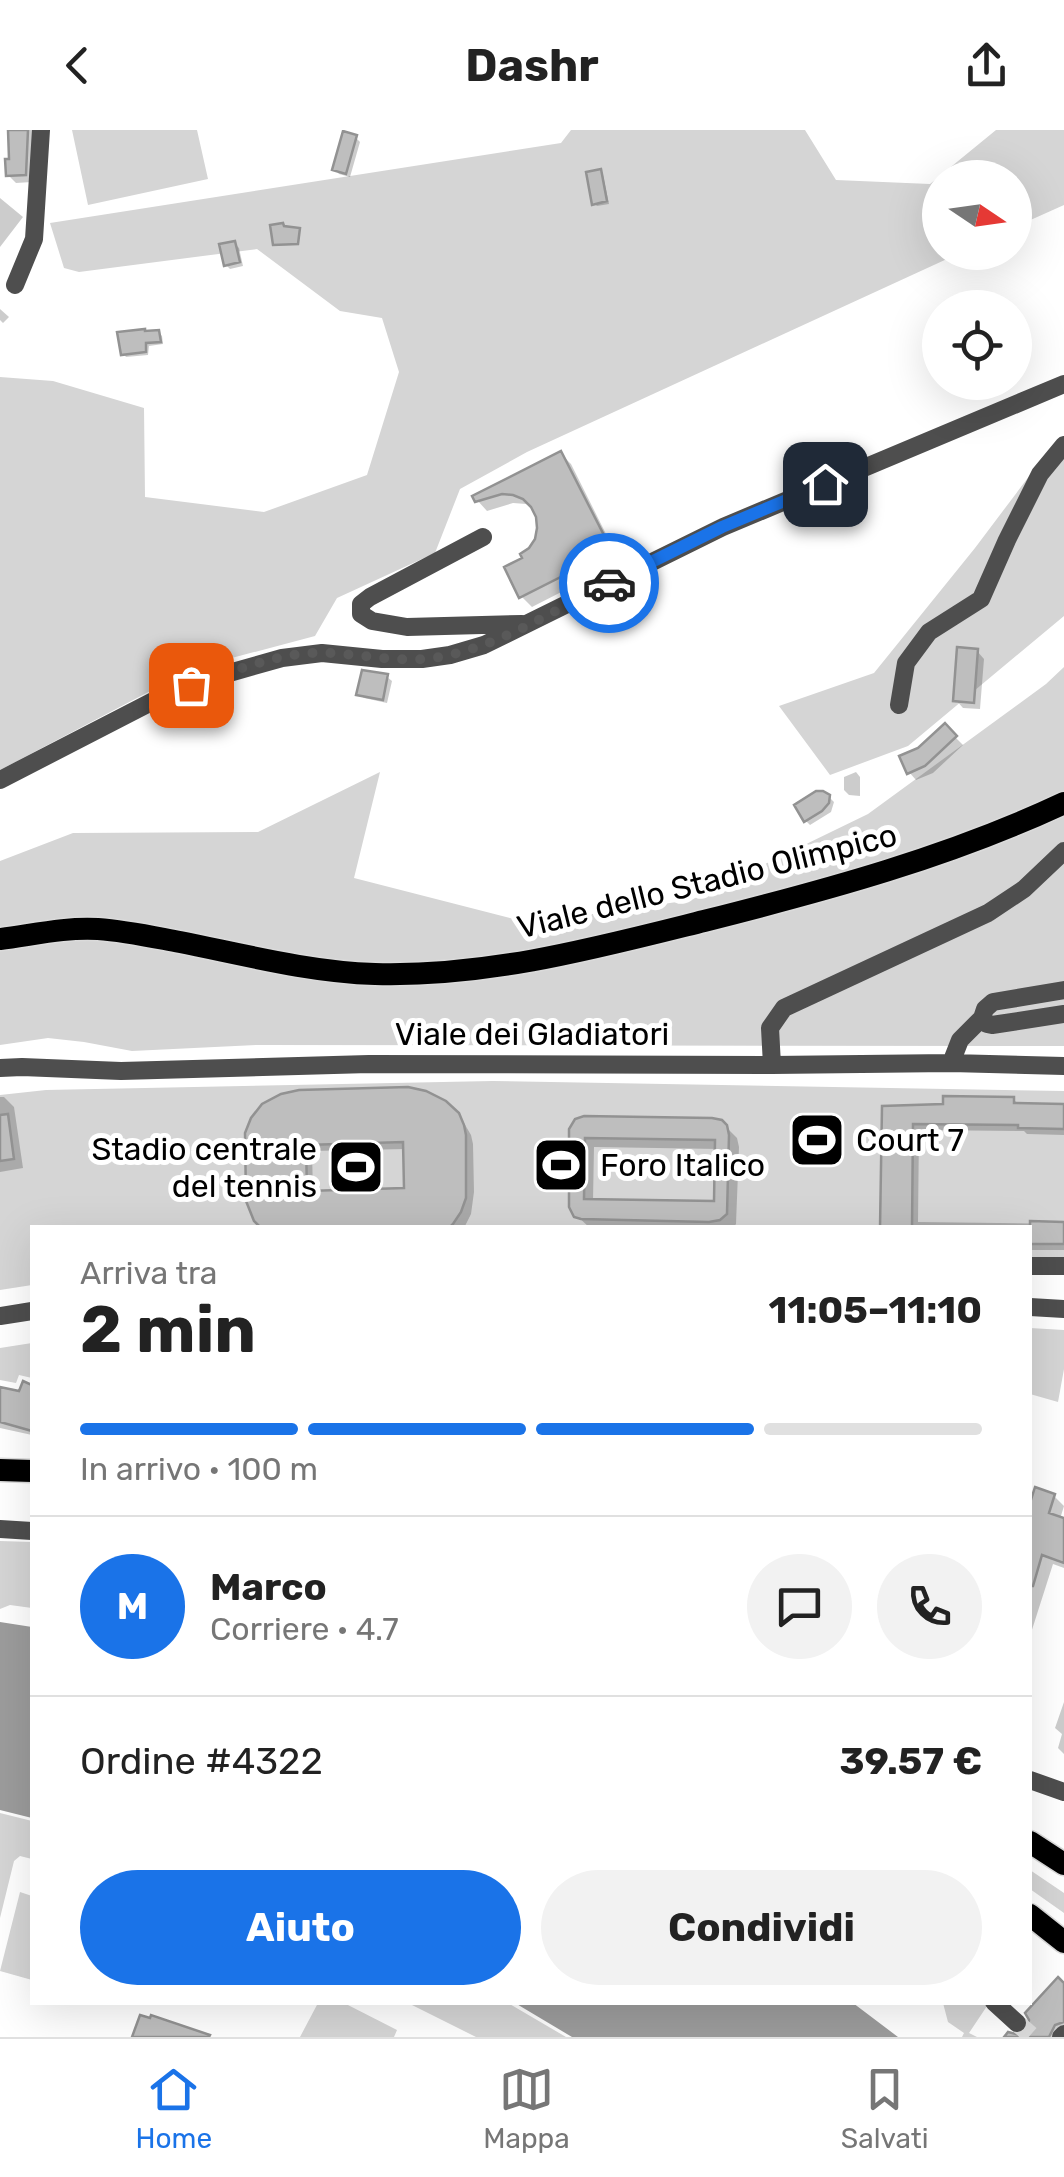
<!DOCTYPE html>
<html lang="it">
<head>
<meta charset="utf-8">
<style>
	:root { --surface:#fff; --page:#f2f2f2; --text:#222; --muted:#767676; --line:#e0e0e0; --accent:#1a73e8 }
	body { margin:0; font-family:Rubik,sans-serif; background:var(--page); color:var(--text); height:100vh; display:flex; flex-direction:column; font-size:38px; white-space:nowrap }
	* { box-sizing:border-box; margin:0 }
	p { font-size:32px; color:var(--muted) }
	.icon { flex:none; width:55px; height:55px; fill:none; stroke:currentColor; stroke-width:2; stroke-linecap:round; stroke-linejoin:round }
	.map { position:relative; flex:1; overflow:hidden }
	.details { position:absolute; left:30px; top:1095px; width:1002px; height:780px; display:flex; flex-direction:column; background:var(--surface); border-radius:0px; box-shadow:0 10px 40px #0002 }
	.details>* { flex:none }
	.needle { width:65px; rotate:103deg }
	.tools { position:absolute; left:922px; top:30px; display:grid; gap:20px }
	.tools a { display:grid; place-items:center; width:110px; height:110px; border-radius:50%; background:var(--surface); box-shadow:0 10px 40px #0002; font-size:50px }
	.pin { position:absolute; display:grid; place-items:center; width:85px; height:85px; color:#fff; margin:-42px; border-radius:20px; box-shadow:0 5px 15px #0006 }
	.courier { position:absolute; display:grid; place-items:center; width:100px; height:100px; margin:-50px; border:8px solid #1a73e8; border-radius:50%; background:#fff; color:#222; box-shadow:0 2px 12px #0007 }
	.overview em { font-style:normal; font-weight:700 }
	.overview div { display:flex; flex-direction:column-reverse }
	.overview { display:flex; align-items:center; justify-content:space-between; height:170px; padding:0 50px }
	h1 { font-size:65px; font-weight:700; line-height:75px }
	.bar { display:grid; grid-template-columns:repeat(4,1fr); gap:15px 10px; align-content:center; height:120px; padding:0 50px }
	.bar i { height:12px; border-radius:8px; background:var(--line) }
	.bar .active { background:var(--accent) }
	.bar p { grid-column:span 4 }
	.line { display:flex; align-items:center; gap:25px; padding:0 50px; border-top:2px solid var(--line) }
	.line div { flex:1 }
	.round { display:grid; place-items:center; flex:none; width:105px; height:105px; border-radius:52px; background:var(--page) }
	.action { display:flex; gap:20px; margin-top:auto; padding:20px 50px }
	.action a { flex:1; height:115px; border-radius:60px; background:var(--accent); color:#fff; font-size:40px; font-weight:700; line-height:115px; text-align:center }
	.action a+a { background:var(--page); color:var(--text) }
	header { display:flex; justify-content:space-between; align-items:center; height:130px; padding:0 50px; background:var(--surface); font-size:45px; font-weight:700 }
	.tab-bar { display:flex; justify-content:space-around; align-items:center; height:140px; border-top:2px solid var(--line); background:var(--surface); font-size:28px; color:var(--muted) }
	.tab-bar a { display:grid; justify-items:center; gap:5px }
	.tab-bar .active { color:var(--accent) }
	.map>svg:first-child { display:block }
</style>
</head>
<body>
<header><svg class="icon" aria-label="back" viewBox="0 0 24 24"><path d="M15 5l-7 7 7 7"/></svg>Dashr<svg class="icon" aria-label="share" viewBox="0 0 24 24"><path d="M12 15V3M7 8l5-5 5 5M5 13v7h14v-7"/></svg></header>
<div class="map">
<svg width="1064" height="1907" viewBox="0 0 1064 1907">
	<rect width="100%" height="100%" fill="#fff"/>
	<path fill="#d5d5d5" d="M72,0H197L208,49L88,75Z
		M571,0H805L836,50L930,54L996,0H1064V75L1015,97V48H940V122L960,123L527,322L460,359L435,423L337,468L315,506L194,538L0,640V247L53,251L144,278L145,367L264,382L367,345L399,242L382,188L340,181L257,119L79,142L64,138L50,93L561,13Z
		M1064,313V486L908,616L830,645L779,576L874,543L975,418L1039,333Z
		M1064,537V916L256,915L132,921L84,912L48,908L0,915V731L73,703L258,702L380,642L354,748L529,793L691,770L868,684L1046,554Z
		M493,951L1064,961V1131L1030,1130V1098H32V1155L0,1160V965L46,960Z
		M1030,1198L1064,1200V1239L1058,1272L1030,1264Z
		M32,1213V1248L19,1245L16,1253L0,1250V1218Z
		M0,1411L32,1412V1478L10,1475L0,1479Z
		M0,1683L32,1691V1729L20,1726L14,1731L0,1788Z
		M1030,1740L1064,1763V1783L1030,1759Z
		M20,1762L32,1766V1850L0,1841Z
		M983,1872L987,1876L969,1903L977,1907H962L964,1903L948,1892L943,1873Z
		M318,1873H344L397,1900L394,1907H300Z
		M408,1873H508L566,1907H476Z"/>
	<path fill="#9c9c9c" d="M0,1492L32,1497V1688L0,1680Z
		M515,1873H853L898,1907H572Z"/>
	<path fill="#0003" fill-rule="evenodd" d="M10,0H35L32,52L16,53L8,45L12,31Z
		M356,8L360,12L350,47L339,44L335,39Z
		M600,42L603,45L609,74L597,76L594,73Z
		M0,68L23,87L0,117Z
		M234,113L239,118L243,136L230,139L226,135Z
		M0,179L9,187L3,193L0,190Z
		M158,202L162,206L163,214L149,216L148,225L126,227L123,223Z
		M561,324L571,334L620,432L532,477L522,467L525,429L540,398L535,378L526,374L513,373L487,381L477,370Z
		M977,521L984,529L980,579L963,578L956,570Z
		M387,547L392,551L387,573L364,568L359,564Z
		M945,597L963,615L933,643L916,650L909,642L920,620Z
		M856,642L860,647V666L849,665L844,660V647Z
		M829,667L834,672L831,682L810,695L806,691Z
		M0,967H4L14,977L23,1038L0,1042Z
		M1013,969L1020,976H1064V1005L1027,1004L1024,1001L919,1000L918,1092L1064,1094V1120H1030V1098H883L884,978Z
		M461,988L471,1005L473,1014L474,1062L471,1084L464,1098H264L248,1003ZM406,1019L407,1061L313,1063L312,1021Z
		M721,992L737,1008L739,1017L736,1094L733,1098H590L576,1085L572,1000ZM594,1017L718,1019L717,1073L593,1071Z
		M24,1255L32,1257V1305L0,1298V1260L21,1264Z
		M1054,1366L1064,1376L1060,1389L1064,1390V1438L1053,1434L1030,1506V1381Z
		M1064,1572V1624L1058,1618L1062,1604L1055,1598Z
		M1064,1856V1907H1021L1029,1902Z"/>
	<path fill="#bebebe" stroke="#929292" stroke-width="2.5" fill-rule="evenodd" d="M8,0H28L26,45L6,46L5,29H9Z
		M343,1L357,5L346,44L332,40Z
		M601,39L607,71L592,75L586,42Z
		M283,93L284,96L300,98L298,114L273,115L270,95Z
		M235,111L240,132L224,136L219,114Z
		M145,199V201L159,200L161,212L146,213V222L121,225L117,202Z
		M561,321L612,421L519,468L504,437L522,428L520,424L529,418L535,409L537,398L536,387L531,377L523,369L513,365L502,364L475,372L472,366Z
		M957,517L978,519L974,573L953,571Z
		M362,540L388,544L383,570L356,565Z
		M945,593L957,606L925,636L907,644L899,626L918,618Z
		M816,661H823L830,665L829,673L822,681L804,692L794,675Z
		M408,957L426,961L446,971L459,983L464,995L466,1005V1068L461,1082L453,1094L449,1098H261L254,1091L246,1071L245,1003L251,988L262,974L281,964L299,960ZM403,1012L404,1058L307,1061L306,1015Z
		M943,966L1014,967V973L1064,974V999L1018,998V995L913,994L912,1098H880L882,976L943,974Z
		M8,984L14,1029L0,1031V985Z
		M584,986L712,988L722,990L727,995L729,1005L727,1084L720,1090L709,1092L581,1089L574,1087L569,1077V999L575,989ZM585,1008L715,1010L714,1071L584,1069Z
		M1030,1091L1064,1092V1114H1030Z
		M23,1251L32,1255V1301L0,1292V1257L19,1261Z
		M1035,1357L1055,1364L1049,1383L1064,1388V1433L1042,1425L1033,1456H1030V1373Z
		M1058,1847L1064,1853V1892L1055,1895L1049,1907H1004L1008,1902L1020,1905L1027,1901L1029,1890L1025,1883Z
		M140,1885L150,1888L151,1885L210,1905L209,1907H132Z"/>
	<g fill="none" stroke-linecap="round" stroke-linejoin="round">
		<path stroke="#d9d9d9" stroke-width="18" stroke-dasharray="18 9" stroke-linecap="butt" d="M1017,1893L1033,1907"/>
		<g stroke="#dbdbdb" stroke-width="25">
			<path id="major" d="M0,809C32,805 65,797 98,799C126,801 153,807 180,812C245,825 310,842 375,844C488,847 596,818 704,791C827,760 949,727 1064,673
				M0,1340L32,1341
				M1030,1712L1064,1734
				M1030,1785L1064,1812"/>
		</g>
		<path stroke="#4e4e4e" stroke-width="18" d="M15,155L34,109L41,0
			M483,407L370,467L361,474V484L372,491L407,497L522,494
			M899,575L906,533L929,502L981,469L1007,410L1040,344L1064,315
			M0,650L163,566L215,547L282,528L322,523L382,529H422L450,525L484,515L723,397L1064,254
			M1064,860L993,872L985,879L982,888L987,894L992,895L1064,884
			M951,933L960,910L982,888
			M772,935L770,898L784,878L988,783L1024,759L1064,721
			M0,938L22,937L121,941L369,934L772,935L951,933L1064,936
			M1030,1136H1064
			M1030,1177L1064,1179
			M0,1186L32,1181
			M0,1399L32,1401
			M1030,1650L1064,1662
			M994,1872L1017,1893
			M1061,1907L1064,1904"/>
		<use href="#major" stroke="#000" stroke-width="22"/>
	</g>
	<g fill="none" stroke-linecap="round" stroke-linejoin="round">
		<path stroke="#595959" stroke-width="10" stroke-dasharray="0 18" d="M191,555C229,543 270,526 310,523C354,521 396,535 440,527C500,516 555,480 609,453"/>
		<path stroke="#1a73e8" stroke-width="12" d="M609,453L722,397L825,354"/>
	</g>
	<defs>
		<g id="stadium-square" transform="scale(2.875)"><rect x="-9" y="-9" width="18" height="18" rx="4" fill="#000" stroke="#fff"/><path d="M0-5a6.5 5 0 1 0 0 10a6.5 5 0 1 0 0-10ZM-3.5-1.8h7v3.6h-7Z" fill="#fff"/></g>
	</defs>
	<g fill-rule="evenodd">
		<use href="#stadium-square" x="817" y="1010"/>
		<use href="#stadium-square" x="561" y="1035"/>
		<use href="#stadium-square" x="356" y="1037"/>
	</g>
	<g text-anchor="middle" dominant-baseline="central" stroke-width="10" stroke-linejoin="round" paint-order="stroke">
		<g font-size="32" fill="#000" stroke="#fff">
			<text transform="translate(707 751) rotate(-14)">Viale dello Stadio Olimpico</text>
			<text x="532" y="904">Viale dei Gladiatori</text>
		</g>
		<g font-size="32" fill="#000" stroke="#fff" text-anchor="start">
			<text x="856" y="1010">Court 7</text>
			<text x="317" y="1019" text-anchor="end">Stadio centrale<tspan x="317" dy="37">del tennis</tspan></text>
			<text x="600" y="1035">Foro Italico</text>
		</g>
	</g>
</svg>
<div class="tools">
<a><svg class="needle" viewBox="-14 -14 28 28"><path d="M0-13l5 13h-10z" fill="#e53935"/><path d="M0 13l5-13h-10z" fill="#767676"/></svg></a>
<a><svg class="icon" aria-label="locate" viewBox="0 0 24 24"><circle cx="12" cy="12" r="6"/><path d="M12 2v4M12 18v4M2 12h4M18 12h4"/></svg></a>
</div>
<div class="pin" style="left:191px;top:555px;background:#ea580c"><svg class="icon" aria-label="bag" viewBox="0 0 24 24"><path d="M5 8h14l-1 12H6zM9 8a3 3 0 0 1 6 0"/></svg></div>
<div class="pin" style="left:825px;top:354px;background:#1f2937"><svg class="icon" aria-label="home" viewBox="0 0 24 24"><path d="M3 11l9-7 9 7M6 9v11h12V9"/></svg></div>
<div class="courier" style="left:609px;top:453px"><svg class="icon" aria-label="car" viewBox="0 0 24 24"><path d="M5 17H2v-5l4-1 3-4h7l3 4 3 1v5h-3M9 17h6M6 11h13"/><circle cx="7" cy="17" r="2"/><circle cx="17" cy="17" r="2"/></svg></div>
<section class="details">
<div class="overview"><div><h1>2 min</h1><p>Arriva tra</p></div><em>11:05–11:10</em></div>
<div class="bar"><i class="active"></i><i class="active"></i><i class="active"></i><i></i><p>In arrivo · 100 m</p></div>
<div class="line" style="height:180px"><b class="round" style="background:var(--accent);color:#fff">M</b><div><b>Marco</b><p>Corriere · 4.7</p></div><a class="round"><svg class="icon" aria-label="chat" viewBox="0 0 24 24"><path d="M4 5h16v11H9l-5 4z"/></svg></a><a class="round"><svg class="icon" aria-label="phone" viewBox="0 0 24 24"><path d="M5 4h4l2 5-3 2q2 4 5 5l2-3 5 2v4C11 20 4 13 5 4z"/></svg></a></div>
<div class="line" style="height:130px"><div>Ordine #4322</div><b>39.57 €</b></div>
<div class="action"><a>Aiuto</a><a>Condividi</a></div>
</section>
</div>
<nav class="tab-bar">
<a class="active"><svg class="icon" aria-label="home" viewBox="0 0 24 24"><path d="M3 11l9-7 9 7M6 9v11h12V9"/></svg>Home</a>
<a><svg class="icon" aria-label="map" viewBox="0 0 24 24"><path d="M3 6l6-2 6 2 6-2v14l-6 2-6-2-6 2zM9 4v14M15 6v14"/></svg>Mappa</a>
<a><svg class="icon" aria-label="saved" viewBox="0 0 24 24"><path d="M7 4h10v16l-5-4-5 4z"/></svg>Salvati</a>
</nav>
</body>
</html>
